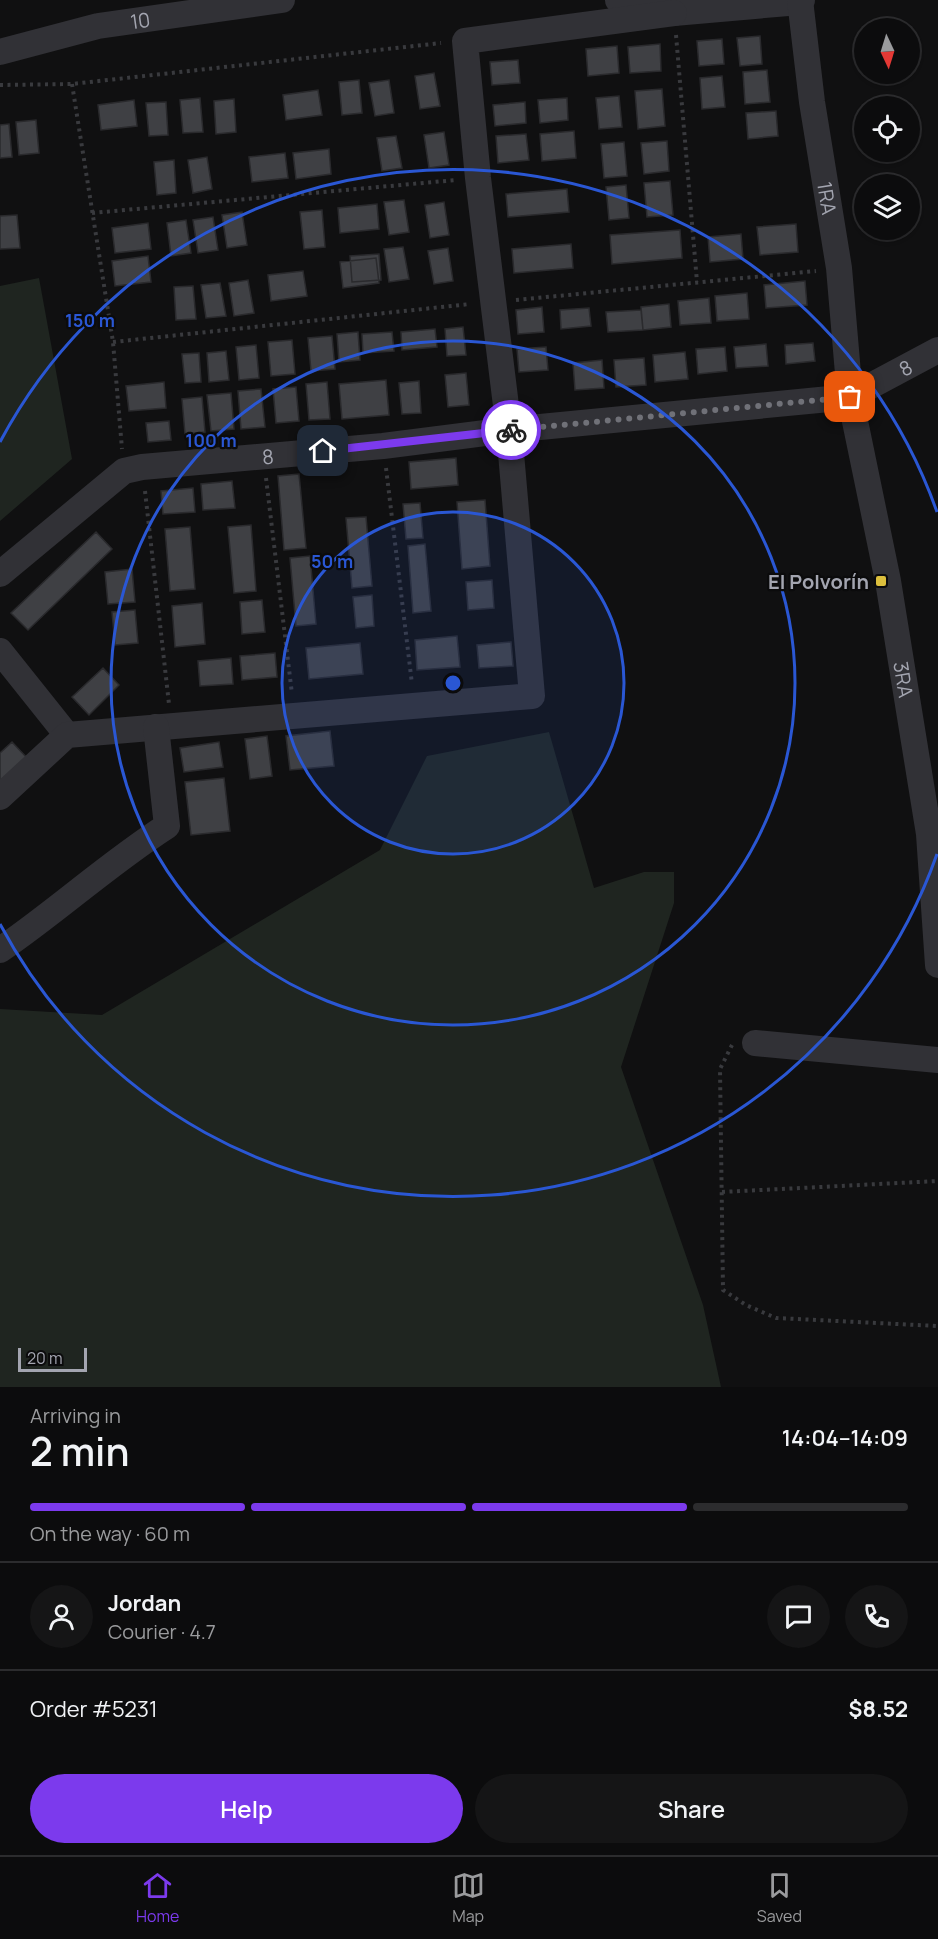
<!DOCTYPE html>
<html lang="en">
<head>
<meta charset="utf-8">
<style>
	:root { --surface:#0c0c0d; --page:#151516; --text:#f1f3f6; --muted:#9a9b9d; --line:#2c2c2e; --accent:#7c3aed }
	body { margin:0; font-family:Manrope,sans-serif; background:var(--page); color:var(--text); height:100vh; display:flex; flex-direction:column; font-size:22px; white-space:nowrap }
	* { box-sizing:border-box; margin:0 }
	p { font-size:20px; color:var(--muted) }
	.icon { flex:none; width:33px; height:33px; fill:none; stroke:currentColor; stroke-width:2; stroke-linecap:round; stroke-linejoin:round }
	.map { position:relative; height:1387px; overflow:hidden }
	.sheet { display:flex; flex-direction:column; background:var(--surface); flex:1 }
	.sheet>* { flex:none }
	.needle { width:39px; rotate:176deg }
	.fabs { position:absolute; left:854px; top:18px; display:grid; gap:12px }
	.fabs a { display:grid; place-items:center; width:66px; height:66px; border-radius:50%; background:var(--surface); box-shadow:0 2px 4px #0004,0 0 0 2px var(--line); font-size:30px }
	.scale { position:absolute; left:18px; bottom:15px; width:69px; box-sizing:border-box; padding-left:6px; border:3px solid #a3a5b0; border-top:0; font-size:16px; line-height:21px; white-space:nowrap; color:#a3a5b0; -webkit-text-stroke:4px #0b0b0c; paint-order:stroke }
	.pin { position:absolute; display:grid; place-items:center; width:51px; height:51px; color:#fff; margin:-26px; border-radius:12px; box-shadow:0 3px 9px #0006 }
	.courier { position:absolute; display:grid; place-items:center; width:60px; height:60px; margin:-30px; border:4px solid #7c3aed; border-radius:50%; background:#fff; color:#222; box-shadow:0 2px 8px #0007 }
	.headline em { font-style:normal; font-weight:600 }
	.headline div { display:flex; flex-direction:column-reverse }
	.headline { display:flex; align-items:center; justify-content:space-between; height:102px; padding:0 30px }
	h1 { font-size:39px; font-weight:600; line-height:45px }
	.bar { display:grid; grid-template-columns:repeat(4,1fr); gap:9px 6px; align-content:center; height:72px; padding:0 30px }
	.bar i { height:8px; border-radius:4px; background:var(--line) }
	.bar .selected { background:var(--accent) }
	.bar p { grid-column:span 4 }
	.line { display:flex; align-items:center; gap:15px; padding:0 30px; border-top:2px solid var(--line) }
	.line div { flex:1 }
	.round { display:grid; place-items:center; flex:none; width:63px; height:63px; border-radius:32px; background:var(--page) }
	.button { display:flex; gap:12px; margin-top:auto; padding:12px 30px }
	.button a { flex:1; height:69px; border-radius:36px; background:var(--accent); color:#fff; font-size:24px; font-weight:600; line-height:69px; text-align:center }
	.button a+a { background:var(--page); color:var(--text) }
	.tabs { display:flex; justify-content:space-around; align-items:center; height:84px; border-top:2px solid var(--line); background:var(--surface); font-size:16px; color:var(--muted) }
	.tabs a { display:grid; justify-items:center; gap:3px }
	.tabs .selected { color:var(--accent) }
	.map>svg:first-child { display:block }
</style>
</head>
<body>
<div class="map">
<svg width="938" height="1387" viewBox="0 0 938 1387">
	<rect width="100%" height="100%" fill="#101011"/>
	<path fill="#1f2520" d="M39,278L72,459L0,521V286Z
		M549,732L594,888L644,872H674V903L621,1067L703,1305L721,1387H0V1009L102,1015L380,850L427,756Z"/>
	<path fill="#3f4044" stroke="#2a2a2d" stroke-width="1.5" d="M760,36L762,64L740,66L737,38Z
		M722,39L724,64L699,66L697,41Z
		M660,44L661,71L630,73L628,47Z
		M617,46L619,73L588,76L586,49Z
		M518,60L520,83L492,85L490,62Z
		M767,70L770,102L745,104L743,72Z
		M434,73L440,106L420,109L415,76Z
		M722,76L725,107L702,109L700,78Z
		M359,80L362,113L342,115L339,82Z
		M389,80L394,113L375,116L369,83Z
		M662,89L665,126L638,129L635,91Z
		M318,90L322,115L286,120L283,95Z
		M619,96L622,127L599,129L596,98Z
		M200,98L203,132L183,133L180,100Z
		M567,98L568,120L540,123L538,100Z
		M234,99L236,132L216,134L214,101Z
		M134,100L137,126L101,130L98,105Z
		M166,102L168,135L149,136L146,103Z
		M525,102L526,123L495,126L493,105Z
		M776,111L778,136L748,139L746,113Z
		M36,120L39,153L19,155L16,122Z
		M9,124L12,157L0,158V125Z
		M574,131L576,158L542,161L540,134Z
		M444,132L449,165L429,168L424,135Z
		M526,134L529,160L498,163L496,136Z
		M396,136L402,168L382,171L377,138Z
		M667,141L669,171L644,174L641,143Z
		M624,142L627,176L604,178L601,144Z
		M329,149L331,174L296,179L293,153Z
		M285,153L288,178L252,182L249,157Z
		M207,157L212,189L193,193L188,160Z
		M174,160L176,193L157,195L154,162Z
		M670,181L673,215L647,217L644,183Z
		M626,185L629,218L609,220L606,187Z
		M567,189L569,212L508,217L506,194Z
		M404,200L409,232L389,235L384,202Z
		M444,202L449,235L430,238L425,205Z
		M377,204L379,229L340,233L338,208Z
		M322,210L325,247L304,249L300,212Z
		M242,212L247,245L227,248L222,215Z
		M17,215L20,248L0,249V216Z
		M213,217L218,250L198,253L193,220Z
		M186,220L191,253L171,256L167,223Z
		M148,223L151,249L115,253L112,228Z
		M796,224L798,252L760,255L757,227Z
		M680,230L682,258L612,264L610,235Z
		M741,234L743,259L710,262L708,237Z
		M571,244L573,268L514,273L512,249Z
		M403,247L409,279L389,282L384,249Z
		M448,248L453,281L434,284L428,251Z
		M379,254L381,280L352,282L350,256Z
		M148,256L151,282L115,286L112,261Z
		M376,258L379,283L343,288L340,262Z
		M303,271L307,296L271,301L268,275Z
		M248,280L254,313L234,316L229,283Z
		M805,281L807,305L766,308L764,285Z
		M220,283L226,316L206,318L201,285Z
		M193,286L196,319L176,320L174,287Z
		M747,293L749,319L717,321L715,296Z
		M709,298L711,323L680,325L678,301Z
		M669,304L671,327L643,330L641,307Z
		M542,307L544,332L518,334L516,310Z
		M589,308L591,326L561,329L560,310Z
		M641,310L643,330L608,332L606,312Z
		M463,327L466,355L447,356L445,329Z
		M435,329L437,347L402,350L401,332Z
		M358,332L360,360L339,362L337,334Z
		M392,332L394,351L363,353L362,334Z
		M332,336L335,369L311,371L308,338Z
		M292,340L295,374L271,376L268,342Z
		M813,343L815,361L786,364L785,345Z
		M766,344L768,366L736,368L734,347Z
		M256,345L259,378L239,380L236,347Z
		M546,347L548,370L519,372L517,349Z
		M725,347L727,371L698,374L696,349Z
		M226,351L229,380L209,382L207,353Z
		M685,352L688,379L655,382L653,355Z
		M199,353L201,382L185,383L182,354Z
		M644,358L646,385L616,387L614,360Z
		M602,360L604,388L575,390L573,363Z
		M466,373L469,405L448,407L445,375Z
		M386,380L389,415L342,419L339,384Z
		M419,381L421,413L402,414L399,383Z
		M164,382L166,408L129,411L126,386Z
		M327,382L330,419L309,420L306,384Z
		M296,387L299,421L276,423L273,389Z
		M261,389L265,427L241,429L238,391Z
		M231,393L234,429L211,431L207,395Z
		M202,397L205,432L185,434L182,399Z
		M169,421L171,440L148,442L146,423Z
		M456,458L458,485L411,489L409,462Z
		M299,474L306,548L284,550L278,476Z
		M232,481L235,508L203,510L201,484Z
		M193,488L195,512L163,514L161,491Z
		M485,500L490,566L462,569L457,502Z
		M420,503L423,538L406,539L403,504Z
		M366,517L372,586L352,588L346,518Z
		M251,525L256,591L234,593L228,527Z
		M190,527L195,589L170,591L165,529Z
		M96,532L112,549L28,630L11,613Z
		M425,544L431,611L413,613L408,546Z
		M310,556L316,624L296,626L290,558Z
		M132,569L135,602L108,604L105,572Z
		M492,580L494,608L468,610L466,582Z
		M372,595L374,626L356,628L353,597Z
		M262,600L265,632L242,634L240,602Z
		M202,603L205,644L175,647L172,606Z
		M135,610L138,643L115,645L112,612Z
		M457,636L460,667L417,670L415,640Z
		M511,642L513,666L479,668L477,645Z
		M360,643L363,674L309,679L306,648Z
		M275,653L277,677L242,680L240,656Z
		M231,658L233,684L200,686L198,661Z
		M103,668L119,685L89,715L72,697Z
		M330,731L334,766L290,770L286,736Z
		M267,736L272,776L250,779L245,739Z
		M12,742L29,760L0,788V753Z
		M219,742L223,767L184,772L180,748Z
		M224,778L230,831L191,835L185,782Z"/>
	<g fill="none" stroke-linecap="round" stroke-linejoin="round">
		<path stroke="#393a3e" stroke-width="4" stroke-dasharray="3 4.5" stroke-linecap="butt" d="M676,35L697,282
			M72,84L113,342L122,449
			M0,85L72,84L441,43
			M92,213L456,180
			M516,300L816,271
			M113,342L470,304
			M386,468L412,684
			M266,478L292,694
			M145,491L169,704
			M732,1045L720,1069L723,1290L746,1305L776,1318L938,1326
			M722,1192L938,1181"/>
		<g stroke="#313136" stroke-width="26">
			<path d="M618,0L674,13L800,2L802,0"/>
			<path id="s1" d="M800,0L812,102L839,268L850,397L888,581L929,834L938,965"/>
			<path id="s2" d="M0,52L98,26L282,0"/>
			<path id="s3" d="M0,574L124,471L142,467L383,446L509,430L850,397L938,350"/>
			<path d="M0,651L67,735"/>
			<path d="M0,797L67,735L532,696L509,430L478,178L465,41L674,13"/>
			<path d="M0,950C57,911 108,864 167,826L156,727"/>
			<path d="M755,1043L938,1060"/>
		</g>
	</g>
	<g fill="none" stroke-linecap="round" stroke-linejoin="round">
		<path stroke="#707178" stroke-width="6" stroke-dasharray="0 10.8" d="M511,430L850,397"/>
		<path stroke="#7c3aed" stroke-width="8" d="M323,451L511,430"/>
	</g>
	<circle cx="453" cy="683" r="171" fill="#2a57d4" fill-opacity=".12"/>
	<g fill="none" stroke="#2a57d4" stroke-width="3">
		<circle cx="453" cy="683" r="171"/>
		<circle cx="453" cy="683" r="342"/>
		<path d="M937 854A513 513 0 0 1 0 924M0 442A513 513 0 0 1 937 512"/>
	</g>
	<rect fill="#dcbf3d" stroke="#0b0b0c" stroke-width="2" x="875" y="575" width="12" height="12" rx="3"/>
	<g text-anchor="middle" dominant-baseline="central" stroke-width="4.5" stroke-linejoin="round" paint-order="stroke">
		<g font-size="20" fill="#a3a5b0" stroke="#0b0b0c">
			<text stroke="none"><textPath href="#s2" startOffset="144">10</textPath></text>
			<text stroke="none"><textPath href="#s1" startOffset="200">1RA</textPath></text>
			<text stroke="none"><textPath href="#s3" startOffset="954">8</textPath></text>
			<text stroke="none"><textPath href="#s3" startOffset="306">8</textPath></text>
			<text stroke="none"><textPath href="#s1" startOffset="688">3RA</textPath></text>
		</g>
		<g font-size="20" font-weight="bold" fill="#a3a5b0" stroke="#0b0b0c" text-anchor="end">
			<text x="869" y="581">El Polvorín</text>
		</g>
	</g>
	<circle cx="453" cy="683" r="9" fill="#2a57d4" stroke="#0b0b0c" stroke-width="3"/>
	<g font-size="18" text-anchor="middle" font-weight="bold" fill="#2a57d4" stroke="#0b0b0c" stroke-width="4.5" stroke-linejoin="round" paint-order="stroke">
		<text x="90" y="327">150 m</text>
		<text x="211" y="447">100 m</text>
		<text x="332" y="568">50 m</text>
	</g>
</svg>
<div class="fabs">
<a><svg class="needle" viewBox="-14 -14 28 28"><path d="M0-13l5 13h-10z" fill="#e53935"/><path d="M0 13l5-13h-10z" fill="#9a9b9d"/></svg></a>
<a><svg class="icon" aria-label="locate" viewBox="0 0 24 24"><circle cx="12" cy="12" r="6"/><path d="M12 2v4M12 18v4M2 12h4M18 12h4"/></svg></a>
<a><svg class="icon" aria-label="layers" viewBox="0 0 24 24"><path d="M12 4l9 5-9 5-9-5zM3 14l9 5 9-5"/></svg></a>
</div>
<div class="scale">20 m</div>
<div class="pin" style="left:850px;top:397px;background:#ea580c"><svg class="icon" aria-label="bag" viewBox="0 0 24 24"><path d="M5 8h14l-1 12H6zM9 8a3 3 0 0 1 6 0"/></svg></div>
<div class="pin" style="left:323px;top:451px;background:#1f2937"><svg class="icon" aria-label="home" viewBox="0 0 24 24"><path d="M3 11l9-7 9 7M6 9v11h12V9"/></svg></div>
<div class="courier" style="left:511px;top:430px"><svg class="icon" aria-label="bike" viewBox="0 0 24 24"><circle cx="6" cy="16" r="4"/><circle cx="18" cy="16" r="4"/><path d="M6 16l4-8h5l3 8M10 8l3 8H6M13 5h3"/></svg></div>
</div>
<section class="sheet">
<div class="headline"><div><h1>2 min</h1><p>Arriving in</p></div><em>14:04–14:09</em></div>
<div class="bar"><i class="selected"></i><i class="selected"></i><i class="selected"></i><i></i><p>On the way · 60 m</p></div>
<div class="line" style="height:108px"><a class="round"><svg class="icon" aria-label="person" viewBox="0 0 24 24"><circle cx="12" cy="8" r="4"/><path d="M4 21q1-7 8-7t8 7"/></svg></a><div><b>Jordan</b><p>Courier · 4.7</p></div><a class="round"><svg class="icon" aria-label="chat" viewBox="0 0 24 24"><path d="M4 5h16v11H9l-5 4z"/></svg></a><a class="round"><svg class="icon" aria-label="phone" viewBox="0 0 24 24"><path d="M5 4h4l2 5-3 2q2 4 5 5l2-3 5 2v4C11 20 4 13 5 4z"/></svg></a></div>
<div class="line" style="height:78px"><div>Order #5231</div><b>$8.52</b></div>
<div class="button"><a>Help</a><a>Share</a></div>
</section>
<nav class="tabs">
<a class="selected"><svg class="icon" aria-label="home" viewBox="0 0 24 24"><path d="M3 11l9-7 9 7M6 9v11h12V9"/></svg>Home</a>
<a><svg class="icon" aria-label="map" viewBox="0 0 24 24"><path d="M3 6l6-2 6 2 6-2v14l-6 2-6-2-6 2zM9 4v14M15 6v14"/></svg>Map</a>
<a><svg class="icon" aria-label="saved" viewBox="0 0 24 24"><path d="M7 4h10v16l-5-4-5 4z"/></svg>Saved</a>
</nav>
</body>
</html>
